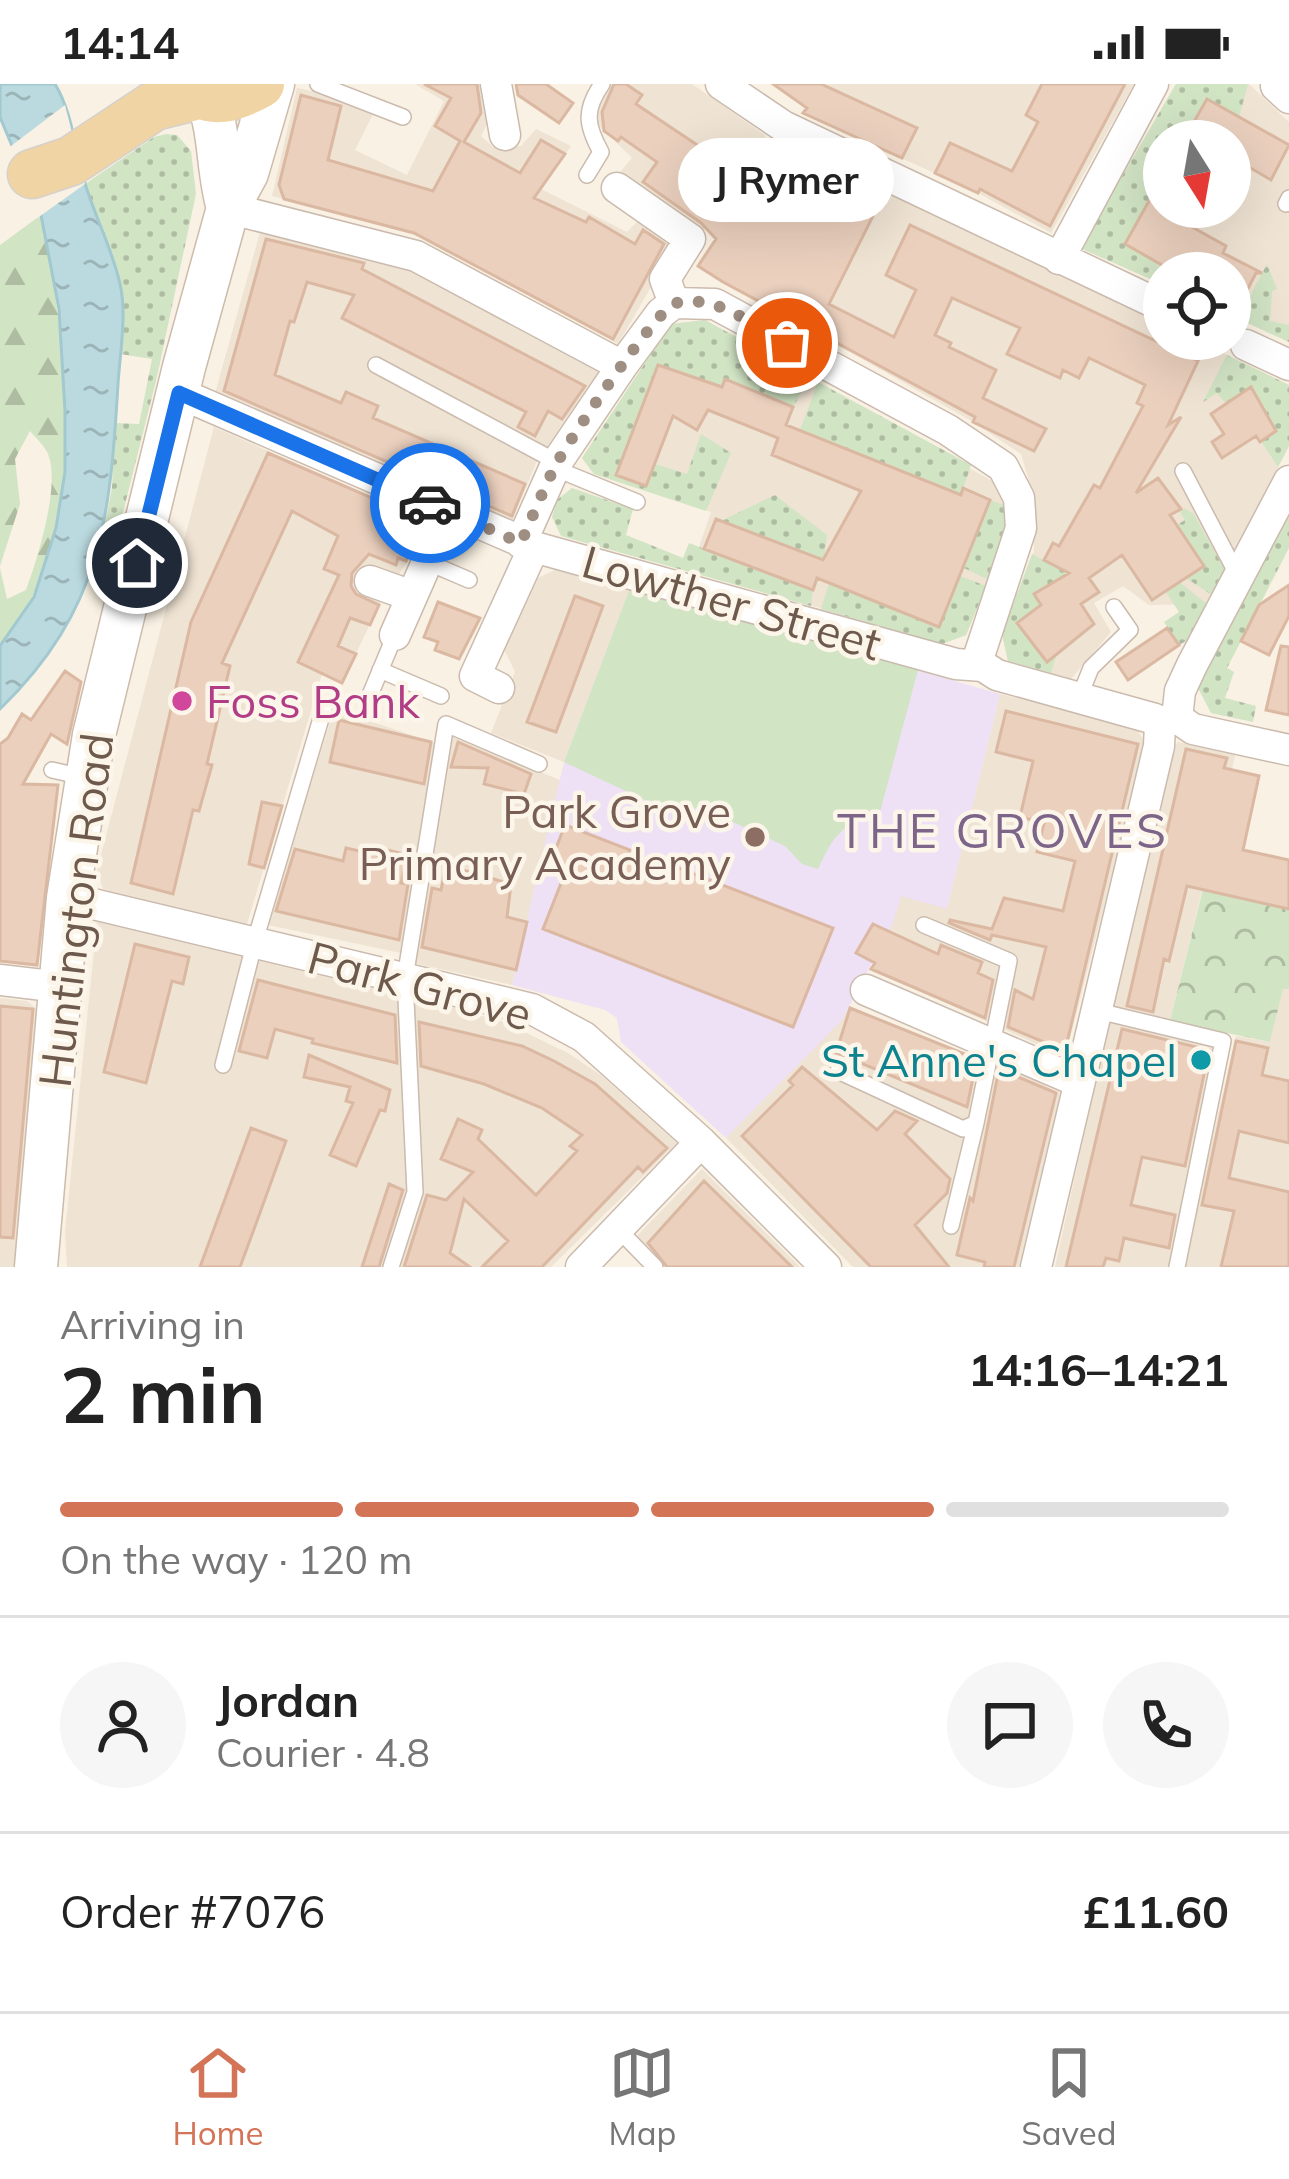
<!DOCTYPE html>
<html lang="en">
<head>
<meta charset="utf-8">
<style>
	:root { --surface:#fff; --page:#f6f6f6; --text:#222; --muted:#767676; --line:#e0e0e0; --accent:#d47457 }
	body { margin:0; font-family:Mulish,sans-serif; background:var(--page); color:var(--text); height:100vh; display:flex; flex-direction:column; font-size:45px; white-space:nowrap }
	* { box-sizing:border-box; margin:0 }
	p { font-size:39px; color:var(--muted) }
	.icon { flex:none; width:66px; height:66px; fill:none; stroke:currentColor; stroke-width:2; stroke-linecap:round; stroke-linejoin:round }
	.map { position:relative; height:1183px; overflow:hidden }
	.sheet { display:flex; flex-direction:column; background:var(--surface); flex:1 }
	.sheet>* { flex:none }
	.needle { width:78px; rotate:169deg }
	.fabs { position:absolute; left:1143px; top:36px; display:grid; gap:24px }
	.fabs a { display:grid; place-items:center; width:108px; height:108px; border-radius:50%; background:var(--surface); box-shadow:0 12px 48px #0002; font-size:60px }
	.pin { position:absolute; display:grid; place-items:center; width:102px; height:102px; color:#fff; margin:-51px; border:6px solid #fff; border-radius:50%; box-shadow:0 3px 12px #0007 }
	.courier { position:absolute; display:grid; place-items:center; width:120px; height:120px; margin:-60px; border:9px solid #1a73e8; border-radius:50%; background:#fff; color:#222; box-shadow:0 3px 15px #0007 }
	.bubble { position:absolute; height:84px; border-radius:42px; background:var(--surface); box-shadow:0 12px 48px #0002; font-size:39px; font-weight:700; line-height:84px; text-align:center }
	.headline em { font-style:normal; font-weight:700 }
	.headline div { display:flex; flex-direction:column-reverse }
	.headline { display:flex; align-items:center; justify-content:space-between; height:204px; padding:0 60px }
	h1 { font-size:78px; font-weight:700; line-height:90px }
	.bar { display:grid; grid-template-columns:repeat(4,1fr); gap:18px 12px; align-content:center; height:144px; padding:0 60px }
	.bar i { height:15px; border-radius:9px; background:var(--line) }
	.bar .active { background:var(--accent) }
	.bar p { grid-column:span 4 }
	.line { display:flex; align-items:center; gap:30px; padding:0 60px; border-top:3px solid var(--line) }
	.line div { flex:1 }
	.round { display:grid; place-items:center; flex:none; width:126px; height:126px; border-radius:63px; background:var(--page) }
	.status { display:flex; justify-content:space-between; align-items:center; height:84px; padding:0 60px; background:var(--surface); direction:ltr }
	.status svg { height:33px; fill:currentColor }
	.dock { display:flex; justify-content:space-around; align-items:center; height:168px; border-top:3px solid var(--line); background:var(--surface); font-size:33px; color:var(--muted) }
	.dock a { display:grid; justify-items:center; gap:6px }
	.dock .active { color:var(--accent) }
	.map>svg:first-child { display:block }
</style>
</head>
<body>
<div class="status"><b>14:14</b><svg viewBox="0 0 49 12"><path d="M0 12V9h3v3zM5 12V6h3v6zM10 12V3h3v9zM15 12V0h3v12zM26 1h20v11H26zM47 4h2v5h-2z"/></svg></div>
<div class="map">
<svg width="1289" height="1183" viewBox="0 0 1289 1183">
	<defs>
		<pattern id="grass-dots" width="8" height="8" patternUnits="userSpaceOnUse" patternTransform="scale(3)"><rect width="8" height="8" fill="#d1e4c4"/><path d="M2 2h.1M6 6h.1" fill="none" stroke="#aebca1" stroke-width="1.8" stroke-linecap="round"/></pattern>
		<pattern id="forest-firs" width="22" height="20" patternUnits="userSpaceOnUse" patternTransform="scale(3)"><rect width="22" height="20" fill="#d1e4c4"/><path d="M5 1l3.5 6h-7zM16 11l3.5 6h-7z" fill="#aebca1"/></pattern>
		<pattern id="park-crowns" width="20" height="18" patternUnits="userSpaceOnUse" patternTransform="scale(3)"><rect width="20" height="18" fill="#d1e4c4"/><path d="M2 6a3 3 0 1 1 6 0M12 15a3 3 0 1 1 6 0" fill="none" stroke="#aebca1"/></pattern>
		<pattern id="water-ripples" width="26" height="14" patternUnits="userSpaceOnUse" patternTransform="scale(3)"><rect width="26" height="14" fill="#bbdae0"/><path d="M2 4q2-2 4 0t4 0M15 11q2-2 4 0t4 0" fill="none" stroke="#9cb4b8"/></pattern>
	</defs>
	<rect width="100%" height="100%" fill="#f9f1e3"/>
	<path fill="#efe3d3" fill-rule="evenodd" d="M415,0H489L492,29L481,52L493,63L521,62L536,45L571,62L541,105L627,148L638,137L677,158L618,260L419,152L272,112L297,4L348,15L374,28L355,66L407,91L444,17Z
		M610,0H692L766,52L700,152L616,93L632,74L586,29Z
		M827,0H1134L1051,149L978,109L803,29Z
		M1176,0H1249L1289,38V258L1230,231V189H1164V201L1080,164ZM1164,57H1230V123H1164Z
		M783,57L1164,241V255H1194L1289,301V362L1207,520L1149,521L1123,502L1094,519L1111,548L1071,595L1008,577L1002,550L1034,467L1033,410L1021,370L973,338L698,182Z
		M261,145L403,182L599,287L536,379L510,442L212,320Z
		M705,236L994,398L1007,422L1008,446L966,551L942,560L691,486L711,428L594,390L582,374L671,240Z
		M214,343L423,436L407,478L381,517L342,599L322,590L247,840L103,805L97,786Z
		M557,485L630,504L564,678L491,649L515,588L504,565L538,494Z
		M1000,610L1136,644L1146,660L1065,973L871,885L901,811L947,824Z
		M334,625L435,659L401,869L268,841Z
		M450,652L560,696L512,901L413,879Z
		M1178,658L1236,668L1170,937L1113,926L1173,665Z
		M97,838L401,911L413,1110L388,1183H67L65,1147Z
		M1283,904L1289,905V1183H1183L1236,952L1270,958Z
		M412,912L501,937L568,969L602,992L677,1059L551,1183H400L422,1110Z
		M0,914L27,917L39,927L17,1183H0Z
		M850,924L986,979L998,978L1060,1009L1023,1183H853L726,1054Z
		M1109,938L1218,965L1171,1183H1055Z
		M702,1085L800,1183H662L633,1156Z"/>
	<path fill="#eee0f5" d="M630,504L1000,610L947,825L901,812L893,839L842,936L726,1054L621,958L617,934L605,926L512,901L564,678Z"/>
	<path fill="url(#grass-dots)" d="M1176,0H1248L1239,33L1207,15L1183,57H1164V90L1125,159L1176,189H1164V201L1080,164Z
		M166,50L177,51L191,67L196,110L156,297L111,476L99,470L112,404L115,339L139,340L152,275L120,270L121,204L85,100L154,53Z
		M1267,180L1277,205L1272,207L1270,237L1289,241V258L1230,231V209L1248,216Z
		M705,236L810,293L793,323L725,296L713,328L682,309L688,291L658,281L616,391L646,402L655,380L687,390L701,350L731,369L706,427L594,390L582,374L671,240Z
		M1227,271L1289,301V362L1278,383L1261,357L1276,347L1250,304L1226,320L1217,309L1203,318Z
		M818,298L971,381L961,411L800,346Z
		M572,404L633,425L626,451L683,474L689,459L813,506L811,522L561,452L552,433L557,416Z
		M775,411L827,451L824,476L721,437Z
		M990,416L1007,422L1008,446L989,496L964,484Z
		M1289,422V464L1227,584L1234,588L1225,614L1256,622L1253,638L1211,629L1198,604Z
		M1185,425L1193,429L1225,486L1212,511L1186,494L1177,441L1185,436L1179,426Z
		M1032,470L1080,495L1035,510L1041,521L1017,539L1047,578L1056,572L1051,589L1008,577L1002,550Z
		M960,492L986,502L966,551L942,560L821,525L829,499L939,543Z
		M1178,497L1207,520L1192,554L1179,561L1164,538L1179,528L1165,507Z"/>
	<path fill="url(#forest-firs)" d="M41,131C67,268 98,446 0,562V484L7,515L26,506C37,477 61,400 48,370C45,362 35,353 30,347L15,375L20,420L0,482V161Z"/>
	<path fill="url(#park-crowns)" d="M1203,805L1289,825V905H1283L1270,958L1170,937Z"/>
	<path fill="#d1e4c4" d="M630,504L918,586L880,728C842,740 834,750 818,785L802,780L785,762L707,726L649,718L564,678Z"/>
	<path fill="url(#water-ripples)" stroke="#a2c8d0" stroke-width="3" d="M0,0H55C72,28 75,64 84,96C94,131 112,164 120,200C127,230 120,269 118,300C110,434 102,526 0,625V562L34,513L56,444L65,388V327L59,225L41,131L0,33Z"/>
	<path fill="#f9f1e3" d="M65,21L85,100L36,135L7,65Z"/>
	<path fill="#ebd0be" stroke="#dbb8a1" stroke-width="3" d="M424,0H477L481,29L464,58L520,89L541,56L565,70L534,114L586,138L589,133L635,160L643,146L664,160L613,255L414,149L284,115L279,101L301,11L341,22L328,76L433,107L460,57L435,42L451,14Z
		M516,0H546L573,19L559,39L518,11Z
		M614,0H626L642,11L636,20L754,99L766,80L873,132L829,220L894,253L916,206L886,191L910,141L1198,277L1168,341L1181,333L1136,409L1158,394L1181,425L1170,431L1204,482L1152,516L1122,471L1089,494L1099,508L1081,520L1094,540L1047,578L1017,539L1041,521L1034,510L1069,489L1044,476L1053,459L1059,462L1094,401L1100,404L1143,322L1137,319L1145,301L1089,274L1079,294L1063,286L1060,294L1007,270L1020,244L952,214L935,251L951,259L949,263L996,286L983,314L1046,345L1034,367L973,338L975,333L723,198L698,182L716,155L701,139L643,98L657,78L621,53L618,57L604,47L602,28Z
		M773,0H821L917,44L902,74L803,29L807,24Z
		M1042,0H1125L1050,142L980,105L978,109L935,89L950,59L1012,87L1038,38L1026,31Z
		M1207,15L1289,61L1271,96L1230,72V57H1183Z
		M1164,90V123H1192L1183,138L1226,162L1223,169L1262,189H1256L1230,239V189H1176L1125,160Z
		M266,155L364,179L362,185L585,302L562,335L548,327L535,352L518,343L526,328L342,234L354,211L307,198L294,238L290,237L275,291L341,319L346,308L378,322L373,334L525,400L512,432L224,307Z
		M658,281L722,303L725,295L793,323L786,341L961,411L963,404L990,416L939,543L817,494L813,506L704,465L716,435L823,476L861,407L772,371L778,354L708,326L697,346L673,332L646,402L616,391Z
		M1251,303L1276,347L1260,358L1256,352L1222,374L1212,358L1224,350L1211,330Z
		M268,369L423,436L406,477L398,474L396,481L369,470L352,489L351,502L356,510L379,521L370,541L350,534L338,562L356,570L342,599L298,578L339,491L324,485L338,452L292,427L222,579L230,582L207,680L212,681L199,727L193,726L173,810L131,799L191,538Z
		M1289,501V532L1269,571L1241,557L1259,521Z
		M575,512L603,522L556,648L527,638Z
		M438,518L480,534L459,575L435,566L438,558L424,553Z
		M1167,544L1179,561L1128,596L1116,578Z
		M1281,562L1289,563V631L1266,626Z
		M65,587L81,598L67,660L51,650L23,700L58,701L37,881L0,877V660L8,654L22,630L31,636Z
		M1006,627L1138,660L1065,967L1008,943L1015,906L1033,915L1046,863L992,851L990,856L949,839L950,836L992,845L1004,814L1063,827L1075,777L1037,768L1044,739L1020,733L1033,677L996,668Z
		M339,636L431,658L424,700L330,678Z
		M458,658L531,690L524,710L484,700L488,684L451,683Z
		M1186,665L1227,674L1224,684L1259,692L1243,766L1289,776V825L1187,802L1169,877L1164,875L1153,928L1127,922Z
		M262,718L282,722L264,784L249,780Z
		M565,741L630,766L625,777L667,793L671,781L833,844L793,943L543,845L567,784L551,777Z
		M346,764L386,773L388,766L408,771L401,799L408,800L399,856L276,827L295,765L343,777Z
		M446,781L511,800L507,833L527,838L516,886L422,863L432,804L441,806Z
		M873,840L938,870L941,861L982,878L978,889L993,896L985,934L871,885L875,879L856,869Z
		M135,860L189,873L183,900L172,897L146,999L104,988Z
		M258,896L395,931L397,979L312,959L313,955L275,945L267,974L239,967Z
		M0,922L33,925L13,1154L0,1153Z
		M850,924L977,975L967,1023L836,969Z
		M419,938L522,962L554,977L595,1000L667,1064L643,1088L638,1083L542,1183H482L508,1157L464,1115L450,1169L470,1183H404L427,1111L446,1116L473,1088L441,1075L458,1035L482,1046L478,1055L536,1111L577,1067L570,1062L582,1051L542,1024L484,1000L421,982Z
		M1122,945L1209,966L1185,1082L1142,1073L1131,1121L1175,1131L1169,1164L1124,1154L1119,1177L1106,1174L1103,1183H1066Z
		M1236,957L1268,964L1262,991L1289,997V1059L1239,1047L1229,1094L1289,1108V1183H1221L1234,1127L1202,1121Z
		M309,971L390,1006L385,1027L380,1026L356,1082L330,1071L353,1019L346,1017L350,1003L304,993Z
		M802,983L877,1046L895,1027L917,1037L905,1050L950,1095L947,1109L915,1141L949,1183H871L742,1052L793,1001L789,997Z
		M999,985L1056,1009L1014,1183H984L985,1178L957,1171L970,1114L973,1117Z
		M251,1044L286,1057L257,1137L240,1183H200Z
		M704,1097L792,1183H667L648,1159Z
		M389,1100L403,1106L379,1183H362Z"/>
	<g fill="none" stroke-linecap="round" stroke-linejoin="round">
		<g stroke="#cbbbae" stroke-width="18">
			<path id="lane" d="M318,0L403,33
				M587,91L601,68C586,41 584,26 602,0
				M1286,120L1289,114
				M376,281L557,378
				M554,384L637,418
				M1183,387L1238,492
				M427,478L469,496
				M380,586L441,612
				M370,611L395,551
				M1079,614L1091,584L1130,546L1114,523
				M52,686L83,693
				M1094,926L1223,957L1177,1183
				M223,981L255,857L325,621
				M838,987L963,1045L976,1039L1009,877L924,841
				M951,1142L976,1039
				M617,1144L655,1183
				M391,1183L415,1108L405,894L446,640L539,680"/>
		</g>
		<g stroke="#cbbbae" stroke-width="33">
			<path id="street" d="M496,0L505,51
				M721,0L783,42L1164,223
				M1276,2L1289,14
				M617,104L690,155L665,195L674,219
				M228,124L416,172L622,282
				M1059,175L1153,0
				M674,219L715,220L948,346L1003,383L1019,414L1021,444L976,581
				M1246,261L1289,281
				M179,309L534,463L956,580L983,582L997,591L1155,635L1160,641L1159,662L1036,1183
				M1289,397L1192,581L1180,607L1177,634L1193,645L1289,666
				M521,459L557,378L622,282L661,229L674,219
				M370,497L412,512
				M395,551L449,428
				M499,604L475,592L534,463
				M68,814L532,925L584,953L701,1058L826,1183
				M0,896L60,903
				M866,906L1077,997
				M581,1183L701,1058"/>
		</g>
		<g stroke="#cdbbac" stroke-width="45">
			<path id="secondary" d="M207,14C221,51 217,87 228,124
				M36,1183L68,814L94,651L184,283L228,124L247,89L273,0"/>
		</g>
		<g stroke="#d6d1cd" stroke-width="51">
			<path id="primary" d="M189,0C209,24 236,13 260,0
				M32,90L71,77L154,22L199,11"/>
		</g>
		<use href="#lane" stroke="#fff" stroke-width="15"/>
		<use href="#street" stroke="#fff" stroke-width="30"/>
		<use href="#secondary" stroke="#fff" stroke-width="42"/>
		<use href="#primary" stroke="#f0d4a3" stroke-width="48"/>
	</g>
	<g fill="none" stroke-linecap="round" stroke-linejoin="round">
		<path stroke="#9f8e82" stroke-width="12" stroke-dasharray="0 21.6" d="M430,419L521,459C532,433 543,407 555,382C568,358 657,224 676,219C714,209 755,242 787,259"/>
		<path stroke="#1a73e8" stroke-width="15" d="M137,479L179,309L430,419"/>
	</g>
	<circle fill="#d1479c" stroke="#fcf5e9" stroke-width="4.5" cx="182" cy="617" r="12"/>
	<circle fill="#8d6e63" stroke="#fcf5e9" stroke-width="4.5" cx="755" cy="753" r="12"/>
	<circle fill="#0f9aa8" stroke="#fcf5e9" stroke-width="4.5" cx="1201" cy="976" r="12"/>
	<g text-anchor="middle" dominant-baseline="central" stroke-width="9" stroke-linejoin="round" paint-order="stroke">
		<g font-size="45" fill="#6e594d" stroke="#fcf5e9">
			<text transform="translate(732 518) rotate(16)">Lowther Street</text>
			<text transform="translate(75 826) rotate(-83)">Huntington Road</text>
			<text transform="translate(420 901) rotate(15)">Park Grove</text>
		</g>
		<g font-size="45" fill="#b23c85" stroke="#fcf5e9" text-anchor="start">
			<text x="206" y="617">Foss Bank</text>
		</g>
		<g font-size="45" fill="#785e54" stroke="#fcf5e9" text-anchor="end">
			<text x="731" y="727">Park Grove<tspan x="731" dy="52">Primary Academy</tspan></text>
		</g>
		<g font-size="45" fill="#0d838f" stroke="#fcf5e9" text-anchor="end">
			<text x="1177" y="976">St Anne's Chapel</text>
		</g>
		<g font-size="48" letter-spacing="3" fill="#7d658a" stroke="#fcf5e9">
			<text x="1003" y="746">THE GROVES</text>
		</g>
	</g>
</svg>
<div class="fabs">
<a><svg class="needle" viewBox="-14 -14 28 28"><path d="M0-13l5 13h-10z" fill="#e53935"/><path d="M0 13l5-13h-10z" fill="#767676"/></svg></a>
<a><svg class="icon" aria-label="locate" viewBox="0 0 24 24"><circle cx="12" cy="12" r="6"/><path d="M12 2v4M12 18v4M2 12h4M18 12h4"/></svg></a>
</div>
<div class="pin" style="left:787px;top:259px;background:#ea580c"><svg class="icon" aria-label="bag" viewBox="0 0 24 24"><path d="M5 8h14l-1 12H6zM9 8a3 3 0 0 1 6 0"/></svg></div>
<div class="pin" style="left:137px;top:479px;background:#1f2937"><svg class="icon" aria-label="home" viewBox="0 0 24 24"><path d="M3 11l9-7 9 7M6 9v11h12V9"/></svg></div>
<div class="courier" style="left:430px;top:419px"><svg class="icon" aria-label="car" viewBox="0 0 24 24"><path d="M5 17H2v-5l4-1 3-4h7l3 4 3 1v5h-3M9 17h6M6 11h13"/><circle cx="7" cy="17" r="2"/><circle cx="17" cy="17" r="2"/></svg></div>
<div class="bubble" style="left:678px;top:54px;width:216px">J Rymer</div>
</div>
<section class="sheet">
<div class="headline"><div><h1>2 min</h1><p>Arriving in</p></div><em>14:16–14:21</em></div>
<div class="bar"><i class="active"></i><i class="active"></i><i class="active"></i><i></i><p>On the way · 120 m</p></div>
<div class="line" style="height:216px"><a class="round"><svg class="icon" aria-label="person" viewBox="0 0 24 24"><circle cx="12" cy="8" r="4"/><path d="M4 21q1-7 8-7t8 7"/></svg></a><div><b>Jordan</b><p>Courier · 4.8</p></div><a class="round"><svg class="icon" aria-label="chat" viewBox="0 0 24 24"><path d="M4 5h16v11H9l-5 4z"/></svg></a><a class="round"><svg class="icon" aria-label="phone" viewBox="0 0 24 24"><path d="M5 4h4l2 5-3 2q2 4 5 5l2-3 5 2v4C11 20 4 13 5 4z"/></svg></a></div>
<div class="line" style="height:156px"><div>Order #7076</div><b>£11.60</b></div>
</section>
<nav class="dock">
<a class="active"><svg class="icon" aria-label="home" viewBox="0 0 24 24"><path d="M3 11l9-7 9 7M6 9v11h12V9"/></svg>Home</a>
<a><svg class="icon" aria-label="map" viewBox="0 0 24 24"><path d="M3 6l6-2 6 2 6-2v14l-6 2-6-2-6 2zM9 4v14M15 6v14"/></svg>Map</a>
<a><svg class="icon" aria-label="saved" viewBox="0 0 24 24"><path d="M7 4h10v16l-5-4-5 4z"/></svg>Saved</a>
</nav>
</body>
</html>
